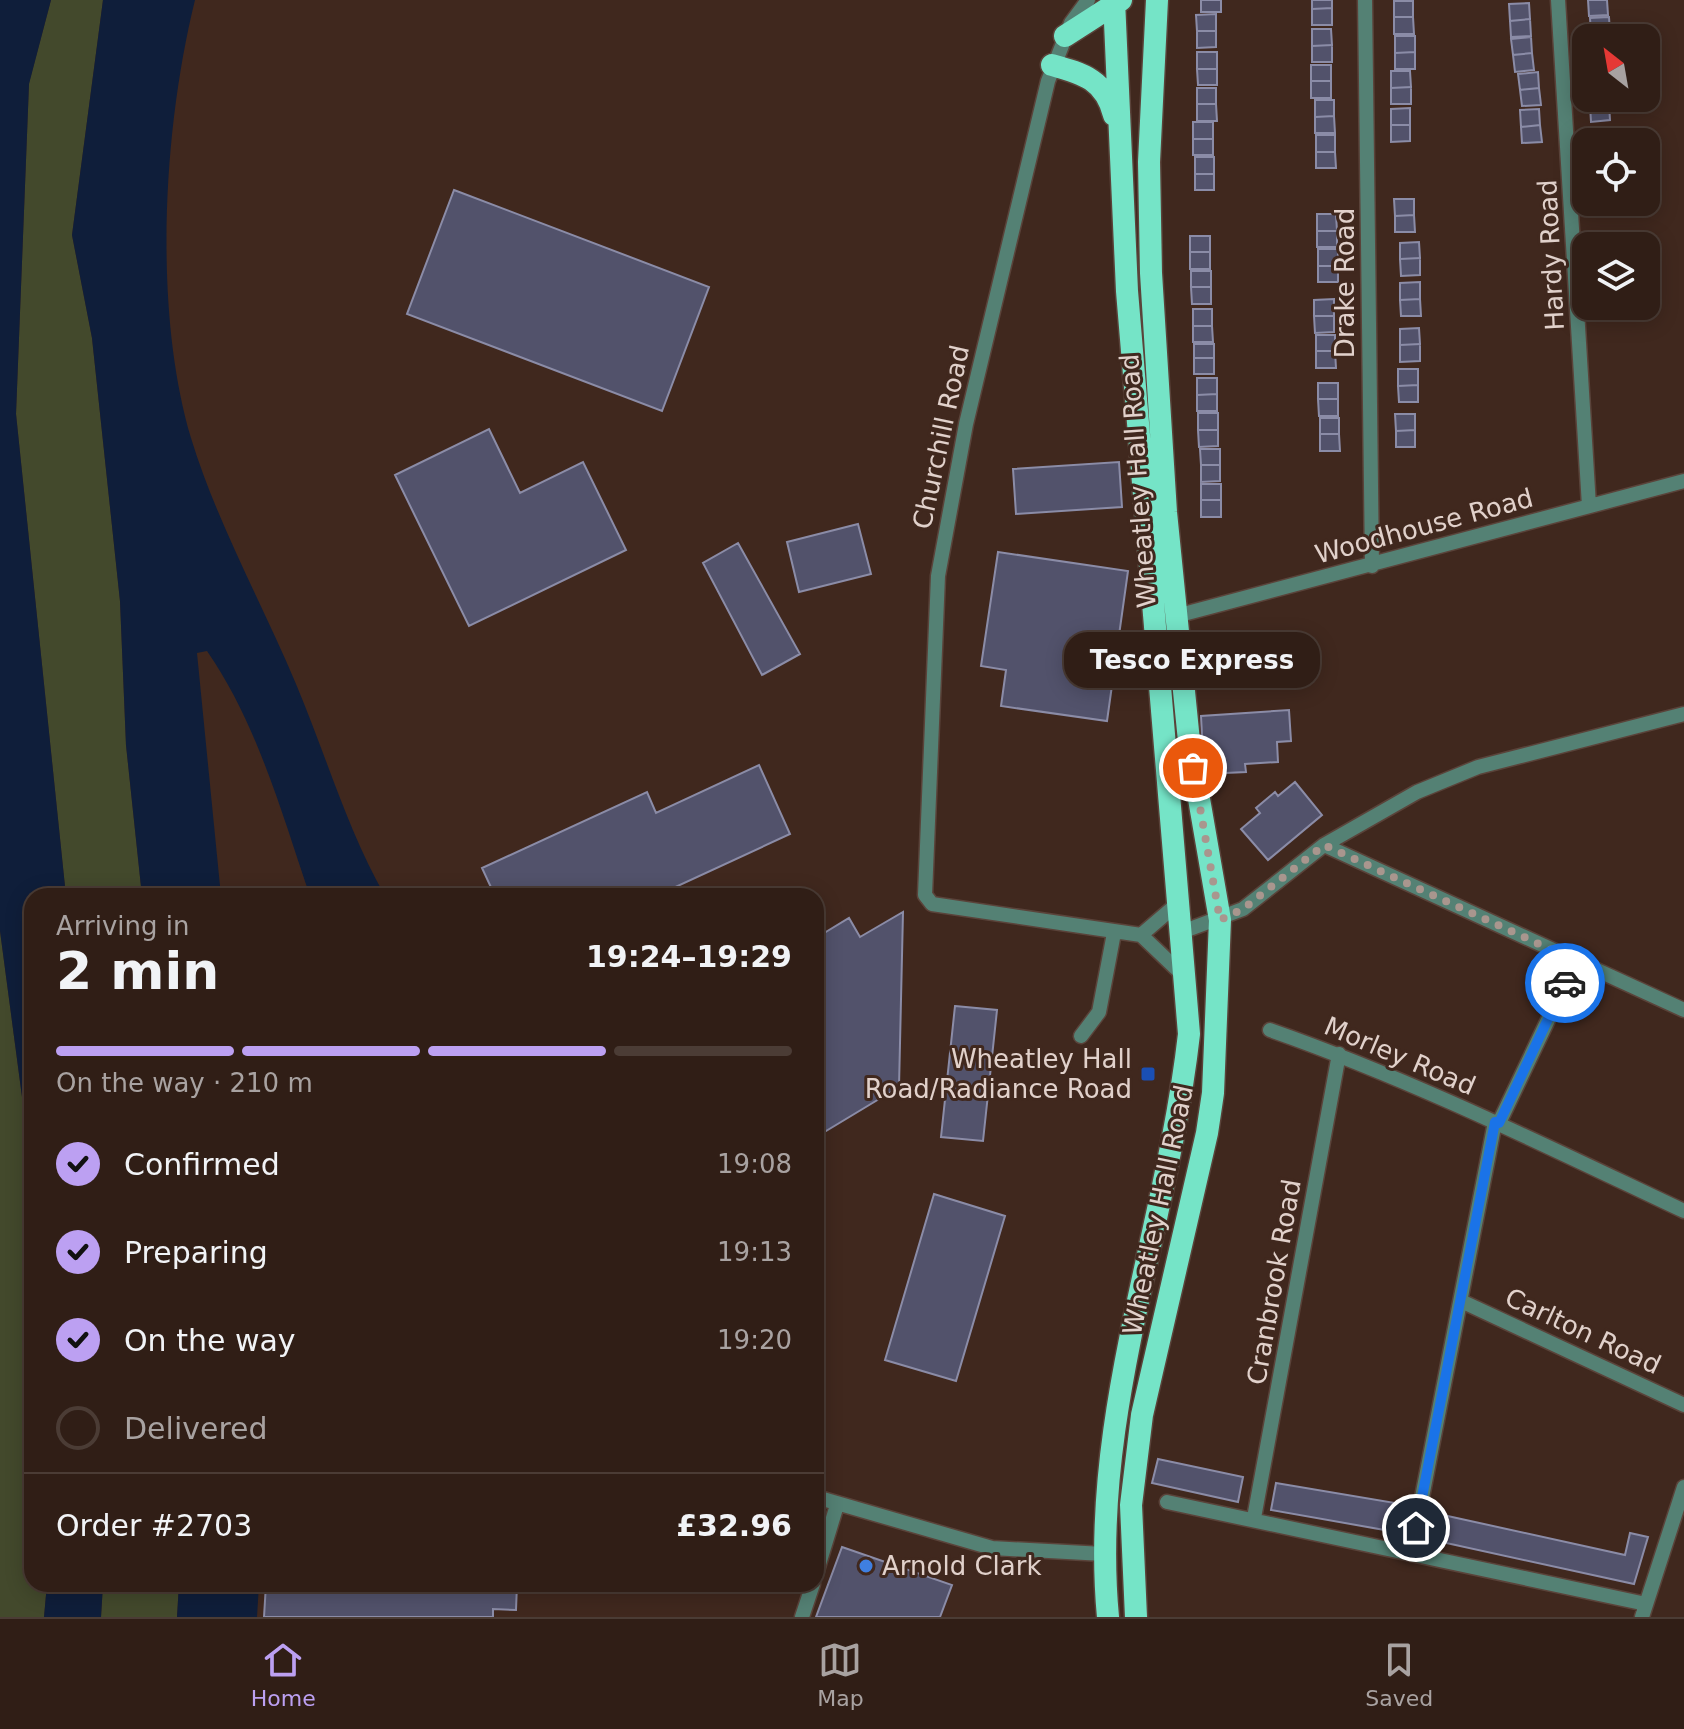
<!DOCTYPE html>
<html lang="en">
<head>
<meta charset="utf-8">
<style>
	:root { --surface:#301e16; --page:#3c2b23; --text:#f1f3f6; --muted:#a8a2a1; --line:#4b3c35; --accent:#bca0f2 }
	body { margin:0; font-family:"DejaVu Sans",sans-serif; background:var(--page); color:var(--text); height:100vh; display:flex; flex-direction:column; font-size:30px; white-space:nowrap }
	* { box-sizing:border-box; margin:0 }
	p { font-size:26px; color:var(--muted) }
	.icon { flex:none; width:44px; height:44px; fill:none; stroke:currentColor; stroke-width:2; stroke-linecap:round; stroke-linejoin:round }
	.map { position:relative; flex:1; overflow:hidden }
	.drawer { position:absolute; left:24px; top:888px; width:800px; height:704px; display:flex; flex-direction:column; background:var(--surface); border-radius:24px; box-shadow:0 4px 20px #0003,0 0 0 2px var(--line) }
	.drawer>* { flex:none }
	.needle { width:52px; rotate:329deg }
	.fabs { position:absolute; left:1572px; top:24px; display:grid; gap:16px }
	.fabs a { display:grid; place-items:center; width:88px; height:88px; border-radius:16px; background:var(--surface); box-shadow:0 4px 20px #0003,0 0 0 2px var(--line); font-size:40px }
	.pin { position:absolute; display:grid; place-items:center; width:68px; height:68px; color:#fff; margin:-34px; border:4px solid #fff; border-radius:50%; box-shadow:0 2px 8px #0007 }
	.courier { position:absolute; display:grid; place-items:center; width:80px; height:80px; margin:-40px; border:6px solid #1a73e8; border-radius:50%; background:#fff; color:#222; box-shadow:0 2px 10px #0007 }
	.bubble { position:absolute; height:56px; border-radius:24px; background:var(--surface); box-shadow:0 4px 20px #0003,0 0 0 2px var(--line); font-size:26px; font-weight:700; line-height:56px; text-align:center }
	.overview em { font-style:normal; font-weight:700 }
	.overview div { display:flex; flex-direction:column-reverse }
	.overview { display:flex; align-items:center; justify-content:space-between; height:136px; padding:0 32px }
	h1 { font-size:52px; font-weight:700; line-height:60px }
	.bar { display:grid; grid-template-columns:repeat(4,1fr); gap:12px 8px; align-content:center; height:96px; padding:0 32px }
	.bar i { height:10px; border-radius:6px; background:var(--line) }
	.bar .current { background:var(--accent) }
	.bar p { grid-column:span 4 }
	.line { display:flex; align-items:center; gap:20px; padding:0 32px; border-top:2px solid var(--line) }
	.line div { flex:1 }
	ol { padding:0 32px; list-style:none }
	li { display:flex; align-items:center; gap:24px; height:88px }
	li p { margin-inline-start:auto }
	li .icon { padding:8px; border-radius:50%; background:var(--accent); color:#111; stroke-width:4 }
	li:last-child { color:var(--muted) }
	li i { width:44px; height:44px; border:4px solid var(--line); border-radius:50% }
	.dock { display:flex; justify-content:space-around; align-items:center; height:112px; border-top:2px solid var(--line); background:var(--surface); font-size:22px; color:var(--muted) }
	.dock a { display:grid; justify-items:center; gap:4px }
	.dock .current { color:var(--accent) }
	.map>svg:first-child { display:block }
</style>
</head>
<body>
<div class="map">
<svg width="1684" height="1617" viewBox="0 0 1684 1617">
	<rect width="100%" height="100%" fill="#40281e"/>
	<path fill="#43492c" d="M51,0H103L72,235L92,338L120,601L126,745L142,896H66L16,414L29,83Z
		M0,931L32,1172V1584H47L44,1617H0Z
		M103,1584H179L177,1617H101Z"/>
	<path fill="#0f1e3a" d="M0,0H51L29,84L16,414L66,896H32V1172L0,931Z
		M103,0H195C163,129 153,310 191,438C217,523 262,603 296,684C326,755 347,829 385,896H310C282,814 257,723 207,651L197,653L221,896H142L126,745L120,601L92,338L72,235Z
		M47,1584H103L101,1617H44Z
		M179,1584H259L257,1617H177Z"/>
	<path fill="#52526b" stroke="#8b8ca7" stroke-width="2" d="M1201,0H1221V12H1201Z
		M1312,0H1332V8L1312,9Z
		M1588,0H1607L1608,15L1589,16Z
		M1394,1H1413V17H1394Z
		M1529,3L1530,19L1510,21L1509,4Z
		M1332,8V25H1312V9Z
		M1216,14V31H1197L1196,15Z
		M1394,17H1413L1414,34H1394Z
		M1609,17L1610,33L1591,34L1590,18Z
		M1530,19L1531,36L1511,37L1510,21Z
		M1312,29H1331L1332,45L1312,46Z
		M1197,31H1216V47L1197,48Z
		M1395,36H1415V52L1395,53Z
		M1531,37L1532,53L1513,55L1511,39Z
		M1332,45V62H1312V46Z
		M1197,52H1217V69H1197Z
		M1415,52V69H1395V53Z
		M1532,53L1534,70L1515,72L1513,55Z
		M1311,65H1331V81H1311Z
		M1197,69H1217V85H1198Z
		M1391,71H1410L1411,87L1391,88Z
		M1538,72L1539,88L1520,90L1518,74Z
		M1311,81H1331V98H1311Z
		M1411,87V104H1391V88Z
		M1197,88H1216V104H1197Z
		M1539,88L1541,105L1522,106L1520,90Z
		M1315,100H1334V116L1315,117Z
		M1197,104H1216L1217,121H1197Z
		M1609,104L1610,120L1591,122L1590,105Z
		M1410,108V125H1391V109Z
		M1539,109L1540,125L1521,127L1520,110Z
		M1334,116L1335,133H1315V117Z
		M1193,122H1213V139H1193Z
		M1391,125H1410V141L1391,142Z
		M1540,125L1542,142L1522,143L1521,127Z
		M1316,135H1335V152H1316Z
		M1193,139H1213V155H1193Z
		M1316,152H1335L1336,168H1316Z
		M1195,157H1214V174H1195Z
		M1195,174H1214V190H1195Z
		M454,190L709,287L662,411L407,314Z
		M1394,199H1414V215L1395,216Z
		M1317,214H1336L1337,231H1317Z
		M1414,215L1415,232H1395V216Z
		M1317,231H1337V247H1317Z
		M1190,236H1210V252H1190Z
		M1419,242L1420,258L1400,259V243Z
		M1318,249H1338V266H1318Z
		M1190,252H1210V269H1190Z
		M1420,258V275L1401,276L1400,259Z
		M1318,266H1338V282H1318Z
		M1191,271H1211V287H1191Z
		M1420,282V299L1400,300V283Z
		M1191,287H1211V304H1192Z
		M1334,299V316H1314V300Z
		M1420,299L1421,316H1401L1400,300Z
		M1193,309H1212V326H1193Z
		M1314,316H1334V332L1315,333Z
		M1193,326H1212L1213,342H1193Z
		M1419,328L1420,344L1400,345V329Z
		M1316,335H1335V351H1316Z
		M1194,344H1214V358H1194Z
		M1420,344V361L1400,362V345Z
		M1316,351H1335L1336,368H1316Z
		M1194,358H1214V374H1194Z
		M1398,369H1418V385L1398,386Z
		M1197,378H1217V394L1197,395Z
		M1318,383H1338V399H1318Z
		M1418,385V402H1399L1398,386Z
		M1217,394V411H1197V395Z
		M1318,399H1338V416H1319Z
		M1198,413H1218V430H1198Z
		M1395,414H1415V430L1396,431Z
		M1320,418H1339V434H1320Z
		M489,429L520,493L583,462L626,550L469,626L395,475Z
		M1198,430H1218V446L1199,447Z
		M1415,430V447H1396V431Z
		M1320,434H1339L1340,451H1320Z
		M1200,449H1220V465H1201Z
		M1119,462L1122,507L1016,514L1013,469Z
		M1201,465H1220V481L1201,482Z
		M1201,484H1221V500H1201Z
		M1201,500H1221V517H1201Z
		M858,524L871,574L799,592L787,542Z
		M738,543L800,654L762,675L703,563Z
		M998,552L1128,571L1107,721L1001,706L1006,670L981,666Z
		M1289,710L1291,741L1277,742L1278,762L1245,764L1246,772L1204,774L1201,716Z
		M759,765L790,834L656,896H495L482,868L647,792L656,813Z
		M1295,782L1322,815L1268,860L1241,829L1260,813L1256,808L1275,792L1278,796Z
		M903,912L899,1087L816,1137V938L849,918L860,937Z
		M955,1006L997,1010L983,1141L941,1137Z
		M934,1194L1005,1216L956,1381L885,1360Z
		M1158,1459L1243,1477L1238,1502L1152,1483Z
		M1276,1483L1401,1504L1396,1532L1271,1510Z
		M1434,1513L1625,1555L1630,1533L1648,1537L1634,1584L1428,1539Z
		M842,1547L952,1585L940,1617H816Z
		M266,1584H517L516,1610L493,1609V1617H264Z"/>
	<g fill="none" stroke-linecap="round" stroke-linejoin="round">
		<g stroke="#5a433a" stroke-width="17">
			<path id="minor" d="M1088,0L1071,23L1048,81L966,424L938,576L925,895L932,904L1141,935L1176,905
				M1365,0L1372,566
				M1558,0L1589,506
				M1176,616L1684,481
				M1324,845L1684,1010
				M1179,933L1243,909L1324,845L1417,792L1478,767L1684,714
				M1141,935L1184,976
				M1270,1030C1413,1080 1548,1147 1684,1211
				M1081,1036L1099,1012L1114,933
				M1499,1123L1576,961
				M1461,1301L1684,1405
				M816,1497L992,1548L1104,1554
				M1167,1502L1646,1604
				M1254,1518L1339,1054
				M1411,1554L1495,1122
				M816,1574L837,1505
				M802,1617L813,1584
				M1642,1617L1684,1487"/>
		</g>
		<g stroke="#5a433a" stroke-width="25">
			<path id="trunk" d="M1065,36L1121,0
				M1052,65C1084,74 1105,80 1114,115
				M1108,1617C1089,1418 1167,1229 1189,1034L1127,291L1114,0
				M1136,1617L1131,1505L1142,1415L1207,1133L1213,1093L1220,920L1189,741L1166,512L1151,273L1149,162L1157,0"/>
		</g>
		<use href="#minor" stroke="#548174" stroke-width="14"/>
		<use href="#trunk" stroke="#75e4c7" stroke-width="22"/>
	</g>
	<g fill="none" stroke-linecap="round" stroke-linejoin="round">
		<path stroke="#a9968e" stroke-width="8" stroke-dasharray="0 14.4" d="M1193,768L1220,920L1243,909L1324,845L1576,961L1565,983"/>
		<path stroke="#1a73e8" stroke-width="10" d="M1416,1528L1495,1122L1499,1123L1565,983"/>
	</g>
	<rect fill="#1a4fb4" stroke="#40281e" stroke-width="3" x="1140" y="1066" width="16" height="16" rx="4"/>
	<circle fill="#3f7fe0" stroke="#40281e" stroke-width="3" cx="866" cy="1566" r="8"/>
	<g text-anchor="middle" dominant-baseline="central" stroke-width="6" stroke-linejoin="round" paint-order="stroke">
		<g font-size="26" fill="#e1d1cb" stroke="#40281e">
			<text transform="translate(1551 255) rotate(-93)">Hardy Road</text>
			<text transform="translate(1345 283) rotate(-90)">Drake Road</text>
			<text transform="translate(941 437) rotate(-78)">Churchill Road</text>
			<text transform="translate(1138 481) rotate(-94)">Wheatley Hall Road</text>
			<text transform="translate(1424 526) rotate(-15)">Woodhouse Road</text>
			<text transform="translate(1400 1056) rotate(23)">Morley Road</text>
			<text transform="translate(1158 1210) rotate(-78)">Wheatley Hall Road</text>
			<text transform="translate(1274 1282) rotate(-80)">Cranbrook Road</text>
			<text transform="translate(1583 1331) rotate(25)">Carlton Road</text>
		</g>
		<g font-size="26" fill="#e1d1cb" stroke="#40281e" text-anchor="end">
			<text x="1132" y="1059">Wheatley Hall<tspan x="1132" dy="30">Road/Radiance Road</tspan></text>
			<text x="882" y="1566" text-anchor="start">Arnold Clark</text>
		</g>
	</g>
</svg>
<div class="fabs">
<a><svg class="needle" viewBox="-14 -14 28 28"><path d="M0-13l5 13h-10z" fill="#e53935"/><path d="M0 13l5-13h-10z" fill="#a8a2a1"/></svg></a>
<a><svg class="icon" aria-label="locate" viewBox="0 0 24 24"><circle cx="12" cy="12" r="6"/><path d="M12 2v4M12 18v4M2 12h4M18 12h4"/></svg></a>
<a><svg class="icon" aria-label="layers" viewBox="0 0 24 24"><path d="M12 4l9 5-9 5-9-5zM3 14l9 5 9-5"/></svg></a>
</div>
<div class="pin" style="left:1193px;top:768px;background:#ea580c"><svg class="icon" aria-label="bag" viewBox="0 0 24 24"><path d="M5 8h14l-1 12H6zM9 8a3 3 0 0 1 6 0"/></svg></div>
<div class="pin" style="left:1416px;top:1528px;background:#1f2937"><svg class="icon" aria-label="home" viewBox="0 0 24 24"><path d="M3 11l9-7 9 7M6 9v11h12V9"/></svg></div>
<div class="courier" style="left:1565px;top:983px"><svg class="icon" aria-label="car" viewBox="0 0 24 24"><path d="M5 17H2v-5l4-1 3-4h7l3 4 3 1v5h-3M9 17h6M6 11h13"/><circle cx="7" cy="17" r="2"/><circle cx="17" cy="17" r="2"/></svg></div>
<div class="bubble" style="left:1064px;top:632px;width:256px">Tesco Express</div>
<section class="drawer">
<div class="overview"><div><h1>2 min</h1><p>Arriving in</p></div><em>19:24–19:29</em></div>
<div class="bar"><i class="current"></i><i class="current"></i><i class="current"></i><i></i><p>On the way · 210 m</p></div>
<ol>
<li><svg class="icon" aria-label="check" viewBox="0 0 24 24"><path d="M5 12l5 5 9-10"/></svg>Confirmed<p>19:08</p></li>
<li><svg class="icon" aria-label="check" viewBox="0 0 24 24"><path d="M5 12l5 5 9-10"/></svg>Preparing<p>19:13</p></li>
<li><svg class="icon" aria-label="check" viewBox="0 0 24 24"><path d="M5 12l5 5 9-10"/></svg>On the way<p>19:20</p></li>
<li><i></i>Delivered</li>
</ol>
<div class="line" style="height:104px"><div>Order #2703</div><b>£32.96</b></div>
</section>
</div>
<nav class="dock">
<a class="current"><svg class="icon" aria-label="home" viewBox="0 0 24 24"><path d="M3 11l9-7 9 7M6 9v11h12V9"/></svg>Home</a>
<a><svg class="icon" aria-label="map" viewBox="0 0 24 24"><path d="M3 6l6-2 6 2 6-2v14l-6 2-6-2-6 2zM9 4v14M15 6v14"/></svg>Map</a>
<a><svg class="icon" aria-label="saved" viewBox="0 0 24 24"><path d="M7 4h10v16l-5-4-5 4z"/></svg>Saved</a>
</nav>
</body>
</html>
